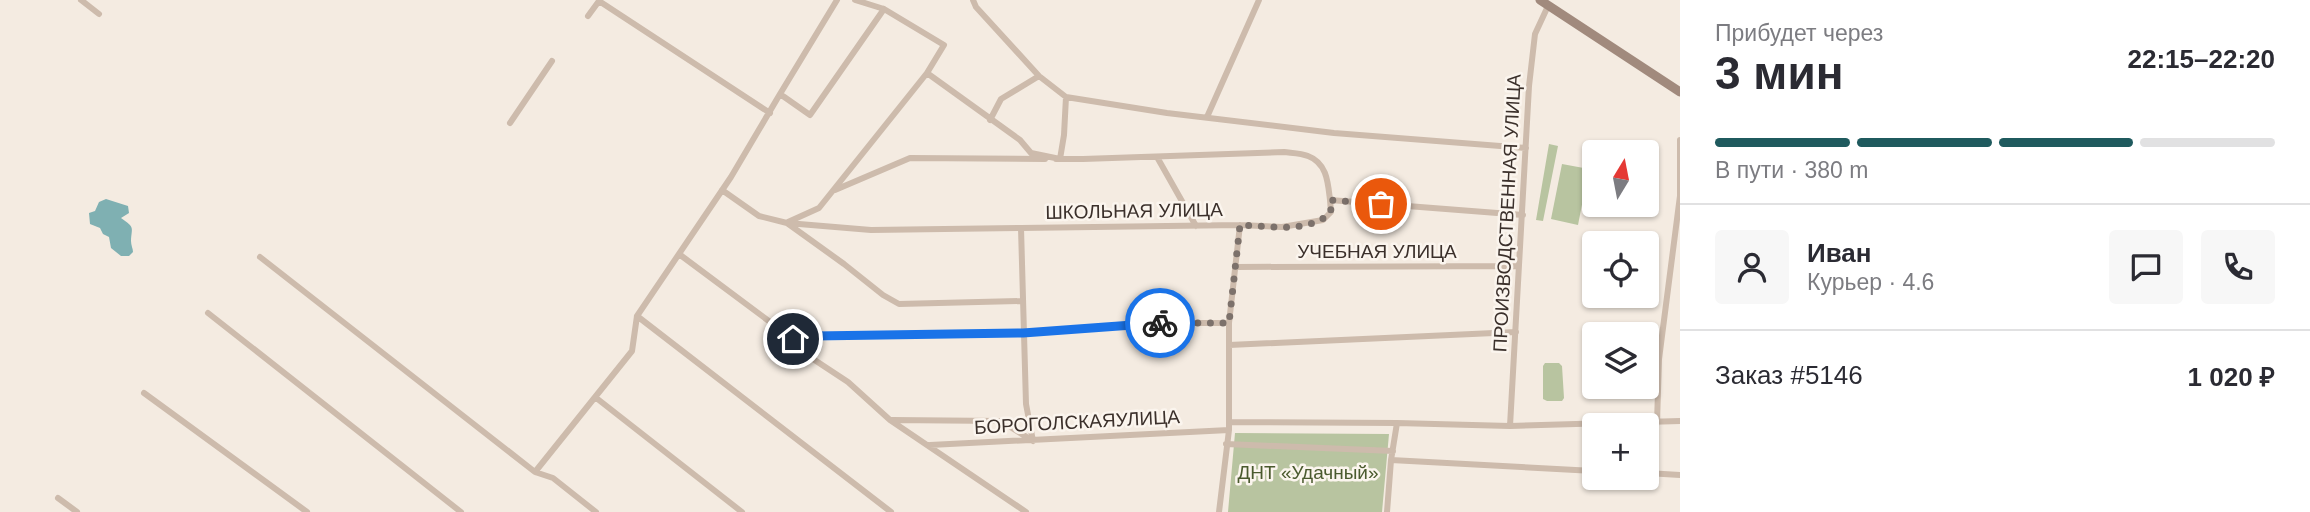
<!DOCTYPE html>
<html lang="ru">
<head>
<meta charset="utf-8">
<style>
	:root { --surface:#fff; --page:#f7f7f7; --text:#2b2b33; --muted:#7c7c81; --line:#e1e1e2; --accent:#1f5a5e }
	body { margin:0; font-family:Helvetica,sans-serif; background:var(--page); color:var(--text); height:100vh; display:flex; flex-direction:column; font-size:26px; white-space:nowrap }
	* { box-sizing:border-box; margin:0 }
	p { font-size:23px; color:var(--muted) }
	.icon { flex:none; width:38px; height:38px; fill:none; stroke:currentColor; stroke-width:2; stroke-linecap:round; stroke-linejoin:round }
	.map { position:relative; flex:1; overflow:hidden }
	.details { display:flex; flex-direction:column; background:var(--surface); width:630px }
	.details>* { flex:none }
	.needle { width:46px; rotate:10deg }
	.fabs { position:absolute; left:1582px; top:140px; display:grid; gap:14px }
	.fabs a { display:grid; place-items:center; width:77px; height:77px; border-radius:7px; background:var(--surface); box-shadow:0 2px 5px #0004; font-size:35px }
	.pin { position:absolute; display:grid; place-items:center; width:60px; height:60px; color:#fff; margin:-30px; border:4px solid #fff; border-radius:50%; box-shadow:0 2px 7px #0007 }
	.courier { position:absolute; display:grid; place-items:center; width:70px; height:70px; margin:-35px; border:5px solid #1a73e8; border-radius:50%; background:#fff; color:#222; box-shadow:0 2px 9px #0007 }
	.overview em { font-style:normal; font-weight:700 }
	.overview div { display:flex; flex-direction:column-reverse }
	.overview { display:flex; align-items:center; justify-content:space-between; height:119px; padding:0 35px }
	h1 { font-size:46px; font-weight:700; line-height:52px }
	.bar { display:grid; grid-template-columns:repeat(4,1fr); gap:10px 7px; align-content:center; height:84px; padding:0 35px }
	.bar i { height:9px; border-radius:5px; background:var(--line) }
	.bar .selected { background:var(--accent) }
	.bar p { grid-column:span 4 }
	.line { display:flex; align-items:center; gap:18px; padding:0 35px; border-top:2px solid var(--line) }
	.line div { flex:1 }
	.round { display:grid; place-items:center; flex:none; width:74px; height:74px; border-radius:7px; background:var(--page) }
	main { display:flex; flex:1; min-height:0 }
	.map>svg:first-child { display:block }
</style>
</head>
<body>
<main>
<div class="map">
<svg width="1680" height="512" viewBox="0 0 1680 512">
	<rect width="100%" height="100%" fill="#f4ebe1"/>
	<path fill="#b8c4a0" d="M1549,144L1558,146L1543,221L1536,220Z
		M1562,164L1589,169L1578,225L1551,219Z
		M1545,363H1559L1562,366L1564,398L1562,401H1547L1543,399V366Z
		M1235,433L1389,434L1382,512H1228Z"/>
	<path fill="#7fb0b2" d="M106,199L128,206L129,213L121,218C135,228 132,226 131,241C131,245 133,249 133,252L129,256H121L111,248L109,237L103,234L100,228L90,224L89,213L95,211L99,202Z"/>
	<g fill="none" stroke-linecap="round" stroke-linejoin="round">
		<path stroke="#cdbbac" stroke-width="6" d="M81,0L99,14
			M837,0L780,94L810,115L884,9
			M973,0L976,7L1039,76L1066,97L1167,113L1334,133L1526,148
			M588,16L599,1L770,113
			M927,73L1020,140L1031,153L1060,159H1083L1284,152C1291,153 1301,153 1308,156C1327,163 1328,183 1330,200
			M1207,117L1259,0
			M990,120L1001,99L1039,76
			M510,123L552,61
			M1157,157L1196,226
			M1056,159H1060L1064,135L1066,97
			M722,190L759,216L787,223L844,264L883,295L899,304L1023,301
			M835,190L910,158L1045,159
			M788,222L819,208L927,73L944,45L884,9L855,0
			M787,223L871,230L1021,228L1026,404L1033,441
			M1021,228L1240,225L1282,227L1323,220L1331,212L1330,200L1523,215
			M679,254L793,339L807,355L848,382L890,420L1026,512
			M260,257L535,472L553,478L596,512
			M1236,267L1519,266
			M208,313L461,512
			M637,316L891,512
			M793,339L814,336L1023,333L1165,323H1229
			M1229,345L1516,332
			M144,393L307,512
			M595,397L742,512
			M892,420L1001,421L1033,441
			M1229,422L1397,423
			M1657,423L1659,359L1680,196V140
			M1510,426L1529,86L1535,34L1548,6
			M1226,444L1393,451
			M930,445L1229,430
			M1391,460L1594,471
			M535,472L632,351L637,316L731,177L780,94
			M1647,473L1680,475
			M1648,473V424
			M58,498L77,512
			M1219,512L1229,430V323L1240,225
			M1387,512L1391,460L1397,423L1510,426L1680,421"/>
		<path stroke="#a18a7d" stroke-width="9" d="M1540,0L1680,92"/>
	</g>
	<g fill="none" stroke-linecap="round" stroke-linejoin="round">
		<path stroke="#7c716b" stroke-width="7" stroke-dasharray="0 12.6" d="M1160,323H1229L1240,225C1268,226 1310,234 1331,212L1330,200L1381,204"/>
		<path stroke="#1a73e8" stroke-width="9" d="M793,339L814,336L1023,333L1160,323"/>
	</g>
	<g text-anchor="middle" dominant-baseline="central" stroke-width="5" stroke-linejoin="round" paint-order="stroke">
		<g font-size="19" fill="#3b302b" stroke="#fbf5ee">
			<text transform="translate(1134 211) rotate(-1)">ШКОЛЬНАЯ УЛИЦА</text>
			<text transform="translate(1507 213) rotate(-87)">ПРОИЗВОДСТВЕННАЯ УЛИЦА</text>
			<text x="1377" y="251">УЧЕБНАЯ УЛИЦА</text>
			<text transform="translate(1077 422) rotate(-3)">БОРОГОЛСКАЯУЛИЦА</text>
		</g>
		<g font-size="19" fill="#4a5a2e" stroke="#fbf5ee">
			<text x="1308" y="472">ДНТ «Удачный»</text>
		</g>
	</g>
</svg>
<div class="fabs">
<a><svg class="needle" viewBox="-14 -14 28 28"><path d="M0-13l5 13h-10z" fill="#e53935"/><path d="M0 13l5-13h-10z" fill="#7c7c81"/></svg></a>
<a><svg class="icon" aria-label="locate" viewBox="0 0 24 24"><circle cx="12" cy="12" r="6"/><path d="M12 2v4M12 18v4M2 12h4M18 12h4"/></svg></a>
<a><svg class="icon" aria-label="layers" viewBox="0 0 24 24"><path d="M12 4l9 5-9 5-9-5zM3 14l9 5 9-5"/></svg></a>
<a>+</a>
</div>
<div class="pin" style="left:1381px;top:204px;background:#ea580c"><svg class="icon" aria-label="bag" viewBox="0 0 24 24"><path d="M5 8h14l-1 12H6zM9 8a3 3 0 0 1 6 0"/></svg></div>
<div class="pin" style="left:793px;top:339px;background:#1f2937"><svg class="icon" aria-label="home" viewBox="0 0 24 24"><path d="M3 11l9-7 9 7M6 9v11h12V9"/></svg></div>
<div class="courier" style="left:1160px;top:323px"><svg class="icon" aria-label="bike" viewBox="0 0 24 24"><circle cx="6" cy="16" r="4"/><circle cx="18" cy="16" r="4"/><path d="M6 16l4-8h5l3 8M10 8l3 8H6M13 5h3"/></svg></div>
</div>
<section class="details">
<div class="overview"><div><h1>3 мин</h1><p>Прибудет через</p></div><em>22:15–22:20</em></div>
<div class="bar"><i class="selected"></i><i class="selected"></i><i class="selected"></i><i></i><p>В пути · 380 m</p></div>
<div class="line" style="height:126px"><a class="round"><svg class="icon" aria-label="person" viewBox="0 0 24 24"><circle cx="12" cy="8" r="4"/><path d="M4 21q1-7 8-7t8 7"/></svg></a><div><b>Иван</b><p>Курьер · 4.6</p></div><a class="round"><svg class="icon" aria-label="chat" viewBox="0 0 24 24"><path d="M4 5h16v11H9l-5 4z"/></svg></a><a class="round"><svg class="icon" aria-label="phone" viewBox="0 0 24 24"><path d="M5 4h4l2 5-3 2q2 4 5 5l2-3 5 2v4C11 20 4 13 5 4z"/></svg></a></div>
<div class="line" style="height:91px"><div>Заказ #5146</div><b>1 020 ₽</b></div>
</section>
</main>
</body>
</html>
